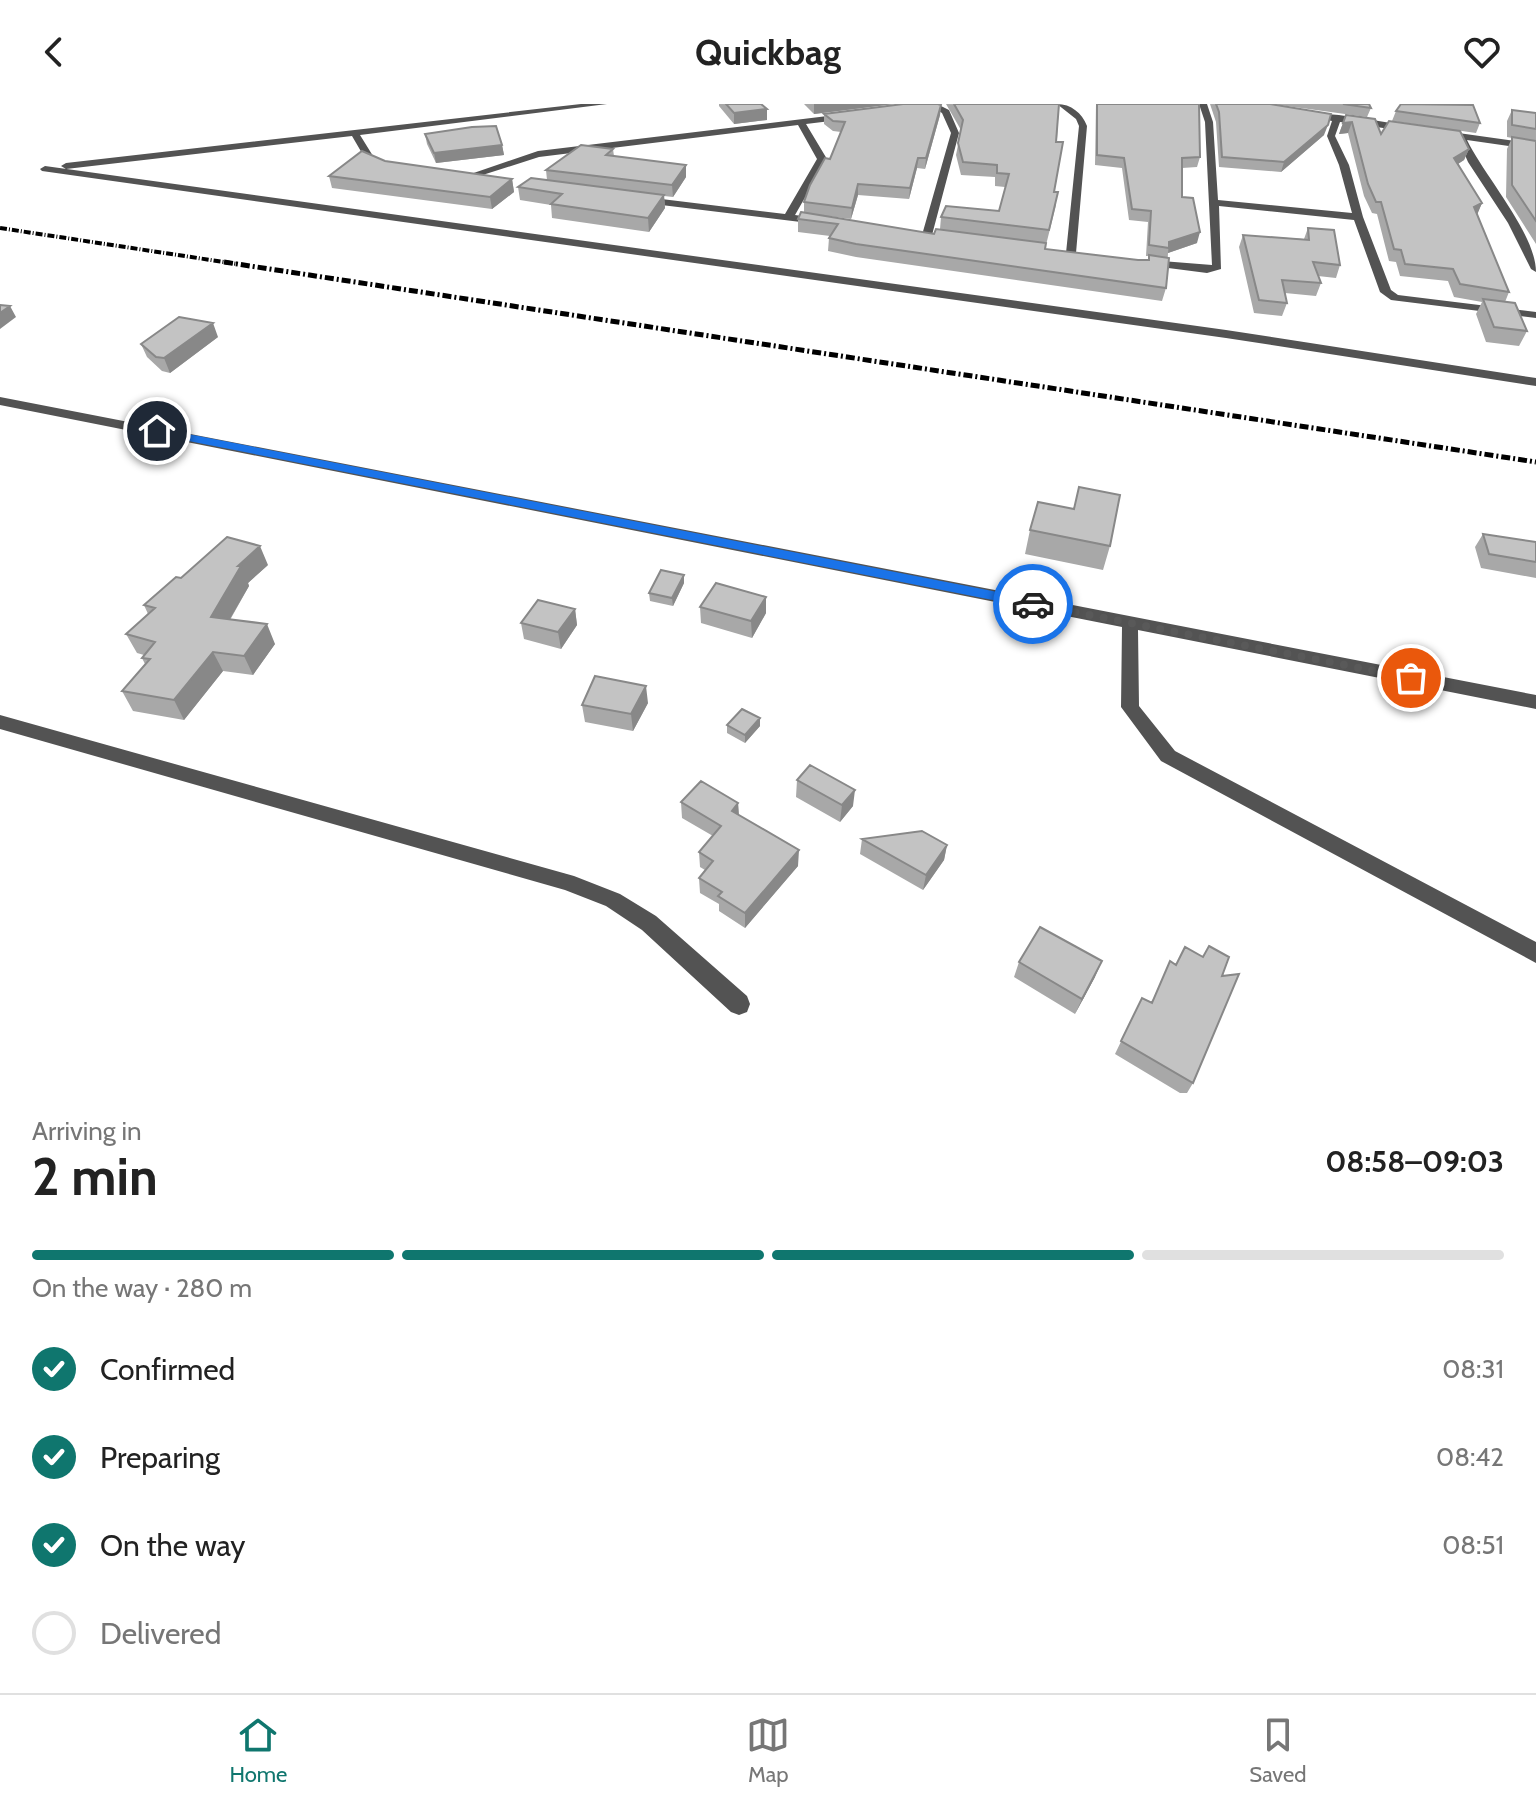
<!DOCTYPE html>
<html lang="en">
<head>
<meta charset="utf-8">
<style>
	:root { --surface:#fff; --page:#f2f2f2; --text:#222; --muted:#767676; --line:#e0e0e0; --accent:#0f766e }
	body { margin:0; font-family:Cabin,sans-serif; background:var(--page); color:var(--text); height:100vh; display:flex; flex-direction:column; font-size:30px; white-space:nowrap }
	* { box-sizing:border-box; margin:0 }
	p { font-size:26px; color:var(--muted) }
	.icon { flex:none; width:44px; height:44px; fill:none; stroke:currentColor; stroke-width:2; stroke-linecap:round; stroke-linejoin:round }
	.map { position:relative; height:989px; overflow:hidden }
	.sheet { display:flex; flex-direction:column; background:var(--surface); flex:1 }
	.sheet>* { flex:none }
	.pin { position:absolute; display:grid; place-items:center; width:68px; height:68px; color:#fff; margin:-34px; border:4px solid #fff; border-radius:50%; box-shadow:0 2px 8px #0007 }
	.courier { position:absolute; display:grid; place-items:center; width:80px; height:80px; margin:-40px; border:6px solid #1a73e8; border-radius:50%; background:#fff; color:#222; box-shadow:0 2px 10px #0007 }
	.head em { font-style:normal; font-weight:800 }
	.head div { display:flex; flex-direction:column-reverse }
	.head { display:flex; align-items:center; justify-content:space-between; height:136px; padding:0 32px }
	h1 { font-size:52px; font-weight:800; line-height:60px }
	.bar { display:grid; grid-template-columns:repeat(4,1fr); gap:12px 8px; align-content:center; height:96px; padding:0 32px }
	.bar i { height:10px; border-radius:6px; background:var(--line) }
	.bar .active { background:var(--accent) }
	.bar p { grid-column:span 4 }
	ol { padding:0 32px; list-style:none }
	li { display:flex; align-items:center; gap:24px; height:88px }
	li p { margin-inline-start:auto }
	li .icon { padding:8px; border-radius:50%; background:var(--accent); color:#fff; stroke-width:4 }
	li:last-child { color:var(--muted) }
	li i { width:44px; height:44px; border:4px solid var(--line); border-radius:50% }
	header { display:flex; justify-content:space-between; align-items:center; height:104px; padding:0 32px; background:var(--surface); font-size:36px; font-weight:800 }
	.tab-bar { display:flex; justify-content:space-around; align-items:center; height:112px; border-top:2px solid var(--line); background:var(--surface); font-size:22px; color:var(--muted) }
	.tab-bar a { display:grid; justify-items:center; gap:4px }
	.tab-bar .active { color:var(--accent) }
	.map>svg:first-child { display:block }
</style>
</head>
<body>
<header><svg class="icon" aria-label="back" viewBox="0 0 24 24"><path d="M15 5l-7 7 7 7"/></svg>Quickbag<svg class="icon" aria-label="heart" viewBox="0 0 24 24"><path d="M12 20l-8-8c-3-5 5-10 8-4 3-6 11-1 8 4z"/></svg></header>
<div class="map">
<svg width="1536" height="989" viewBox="0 0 1536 989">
	<rect width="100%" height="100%" fill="#fff"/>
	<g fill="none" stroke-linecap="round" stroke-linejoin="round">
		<path fill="#535353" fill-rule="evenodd" d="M581,0H607L360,31L373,52L386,61L381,64L366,56L352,32L66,65L61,62L66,59Z
			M937,0L949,6L959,29L932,131L927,134L922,131L951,29L942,9L929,1Z
			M1057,0C1071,0 1082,9 1087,22L1076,149L1071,152L1066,149L1079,22L1076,15Z
			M1199,0H1207L1213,18L1218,96L1352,109L1339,61L1327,32L1332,17L1305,11C1318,5 1389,19 1408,22V26L1405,27L1340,18L1335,32L1349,61L1363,113L1391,186L1398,191L1536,208V214L1391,196L1380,188L1354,116L1219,102L1221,165L1207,169L1145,161V157L1149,156L1212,161L1205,18Z
			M844,10L847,11V15L806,20L827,55L795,111L821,115L822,117L817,120L645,99L640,96L645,93L785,110L817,55L798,21L539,53L470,75L462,73L538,47Z
			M1444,27L1536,40V46L1467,36C1485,73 1536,130 1536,168L1531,165L1508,119L1468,58L1458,35L1441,32L1440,30Z
			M45,62L1226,226L1536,274V282L1226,234L42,67L40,65Z
			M0,293L1536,591V605L1138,526L1139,602L1175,647L1536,838V859L1161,657L1121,603L1122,523L0,301Z
			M0,611L574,772L620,790L656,812L747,892L750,900L747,908L739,911L731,908L642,826L606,802L565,786L0,625Z"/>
		<path stroke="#000" stroke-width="4" stroke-dasharray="7 2 1 2" stroke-linecap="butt" d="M0,124L237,160"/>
		<path stroke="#000" stroke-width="5" stroke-dasharray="9 3 2 3" stroke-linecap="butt" d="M224,158L1536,358"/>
	</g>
	<path fill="#a8a8a8" d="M719,0H761L767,16L734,20L719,2Z
		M804,0H894L814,10Z
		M946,0H1059L1054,88L1056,101L1045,145L1138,156H1148L1149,152H1146L1148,118L1129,116L1122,64L1095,61L1096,0H1199L1200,53L1197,63L1182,64V93L1197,139L1168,149L1166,184L1162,197L856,153L828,147L829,134L830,132L798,128V115L804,109V98L830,55L841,28L833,27L824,20V10L941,1L940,11L925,65L917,64L909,95L858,91L851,115L811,110L934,130L940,125L941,113L999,107L1005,83L995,82V73L961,71L956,51L961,26Z
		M1210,0H1270L1324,31L1281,68L1219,63L1216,18Z
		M1272,0H1369L1371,4L1367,13Z
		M1512,6L1536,9V140L1506,93L1507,45L1512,34L1507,33V17Z
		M1396,7L1480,19L1476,29L1392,17Z
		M1346,11L1381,30L1469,45L1464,56L1458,60L1482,99L1477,110L1509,188L1505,198L1527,227L1519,242L1486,238L1476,210L1482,198L1454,193L1448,177L1400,172L1396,158L1389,157L1377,110L1372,109L1364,92L1348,29L1339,30Z
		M425,30L502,41L504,51L436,59L427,40Z
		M613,45L614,52L686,73L673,93L664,92L665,104L649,128L552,114L551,101L520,96L518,83L547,76L546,66Z
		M385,57L512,75L514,88L492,105L332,84L329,72Z
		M1308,124L1340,161L1336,174L1318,172L1321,179L1316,192L1285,189L1287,199L1282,212L1254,209L1239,143L1243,131L1304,135Z
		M218,233L170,269L162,267L147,253L141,240Z
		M1030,426L1110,442L1103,466L1025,450Z
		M1483,430L1536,438V474L1481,464L1475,443Z
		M268,461L248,479L249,482L230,516L275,540L253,571L223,567L184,616L133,607L122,587L145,560L142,554L144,551L137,549L126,530L148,510L144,501Z
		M684,471V479L673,502L650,497L649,489Z
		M766,493V509L752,534L701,519L700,503Z
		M575,505L577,521L561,545L524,535L521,519Z
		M648,599L633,627L585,618L582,601Z
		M727,621L760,622L745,639L727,629Z
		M797,676L853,702L840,718L796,693Z
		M681,698L738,699L739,711L798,762L745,824L719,807V800L700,789L699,774L705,766L700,763L699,748L713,732L682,714Z
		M862,735L947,741L944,756L923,786L860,750Z
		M1019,858L1095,873L1075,910L1014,873Z
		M1176,861L1222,872L1193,979L1187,989H1180L1115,950L1142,894L1151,898Z"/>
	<path fill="#888" d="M814,0H894L814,10Z
		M941,1L940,11L925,65L926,54Z
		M767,5V16L734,20V9Z
		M1352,18L1348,29L1339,30L1343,19Z
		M1328,21L1324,31L1281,68L1284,58Z
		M502,41L504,51L436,59L434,49Z
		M1469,45L1464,56L1450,65L1454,54Z
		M918,54L917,64L909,95L910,84Z
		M686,61V73L673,93L672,81Z
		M512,75L514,88L492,105L490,93Z
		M858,80V91L851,115L852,104Z
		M664,91L665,104L649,128L648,114Z
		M1482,99L1477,111L1474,103Z
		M1200,128L1197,139L1168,149L1169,138Z
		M10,202L16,213L0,225V209Z
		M213,219L218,233L170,269L164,254Z
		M260,442L268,461L248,479L249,482L220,532L211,513L238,462Z
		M684,471V479L673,502L672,494Z
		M766,493V509L752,534L751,517Z
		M575,505L577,521L561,545L558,528Z
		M267,520L275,540L253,571L244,552Z
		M213,548L223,567L184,616L174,596Z
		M646,582L648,599L633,627L631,610Z
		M760,614V622L745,639V631Z
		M855,686L853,702L840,718L842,701Z
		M738,699L739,715L732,707Z
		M947,741L944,756L923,786L926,771Z
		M799,746L798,762L745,824V809Z
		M1102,857L1095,873L1075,910L1082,895Z"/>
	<path fill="#c3c3c3" stroke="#888" stroke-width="2" d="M726,0H761L767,5L734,9Z
		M903,0H938L941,1L926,54H918L910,84L858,80L852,104L804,98L810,81L825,54L830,55L845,18L833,17L824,10Z
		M954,0H1059L1056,38H1063L1054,88H1058L1049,126L941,113L946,102L999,107L1009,70L997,69V61L963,58L958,39L963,16Z
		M1097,0H1199L1200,53L1182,54V93L1193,94L1200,128L1169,138V144L1149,141L1151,107L1132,105L1124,54L1097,51Z
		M1216,0H1270L1331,10L1328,21L1284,58L1222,53L1219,8Z
		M1343,0H1369L1371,4Z
		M1401,0L1473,1L1480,19L1396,7Z
		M1512,6L1536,9V25L1512,21Z
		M1346,11L1375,15L1381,30L1389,17L1460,27L1469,45L1454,54L1482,99L1474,103L1509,188L1460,180L1453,165L1405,160L1401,146L1394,145L1381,98H1376L1368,80L1352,18L1343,19Z
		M496,22L502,41L434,49L425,30L472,23Z
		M1512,33L1536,37V117L1512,81Z
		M581,41L613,45L606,51L686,61L672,81L546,66Z
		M362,47L385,57L512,75L490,93L329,72Z
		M531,74L664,91L648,114L551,100L562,90L518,83Z
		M801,108L934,130L936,125L1046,139L1045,145L1138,156H1149V151L1169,154L1166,184L856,140L829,134L838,120L798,115Z
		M1308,124L1334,126L1340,161L1313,158L1321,179L1282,176L1287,199L1259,196L1243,131L1309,136Z
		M1483,195L1515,199L1527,227L1494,223Z
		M0,201L10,202L0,209Z
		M179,213L213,219L164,254L156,253L141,240Z
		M1079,383L1120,391L1110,442L1030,426L1038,398L1074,405Z
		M1483,430L1536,438V458L1489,450Z
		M227,433L260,442L238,462H241L211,513L267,520L244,552L213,548L174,596L122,587L150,555L142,554L155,538L126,530L155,504L144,501L176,473L181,474Z
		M661,466L684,471L672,494L649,489Z
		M716,479L766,493L751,517L700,503Z
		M538,496L575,505L558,528L521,519Z
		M595,572L646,582L631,610L582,601Z
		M742,605L760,614L745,631L727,621Z
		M810,661L855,686L842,701L797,676Z
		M701,677L738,699L732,707L799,746L745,809L718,792L722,788L699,774L713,757L699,748L721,722L681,698Z
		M922,727L947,741L926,771L862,735Z
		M1040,823L1102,857L1082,895L1019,858Z
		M1209,842L1229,853L1222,872L1239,870L1193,979L1121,937L1142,894L1152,899L1170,857L1176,861L1185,843L1203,853Z"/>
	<path fill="#1a73e8" d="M157,324L1033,495L1040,500L1033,504L153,330V325Z"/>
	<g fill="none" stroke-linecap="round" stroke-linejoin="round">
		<path stroke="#595959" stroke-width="8" stroke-dasharray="0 14.4" d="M1033,500L1411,574"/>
	</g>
</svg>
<div class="pin" style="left:1411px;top:574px;background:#ea580c"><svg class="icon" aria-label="bag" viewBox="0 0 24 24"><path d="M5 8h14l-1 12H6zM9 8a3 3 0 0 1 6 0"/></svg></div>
<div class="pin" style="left:157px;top:327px;background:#1f2937"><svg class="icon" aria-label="home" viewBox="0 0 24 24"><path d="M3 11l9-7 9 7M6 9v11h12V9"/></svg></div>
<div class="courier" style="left:1033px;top:500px"><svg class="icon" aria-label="car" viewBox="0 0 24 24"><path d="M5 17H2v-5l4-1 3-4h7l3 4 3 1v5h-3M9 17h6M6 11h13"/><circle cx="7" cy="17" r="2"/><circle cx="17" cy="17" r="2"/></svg></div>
</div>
<section class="sheet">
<div class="head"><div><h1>2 min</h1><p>Arriving in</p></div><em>08:58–09:03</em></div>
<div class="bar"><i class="active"></i><i class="active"></i><i class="active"></i><i></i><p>On the way · 280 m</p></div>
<ol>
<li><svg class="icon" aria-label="check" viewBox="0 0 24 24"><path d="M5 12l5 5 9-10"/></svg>Confirmed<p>08:31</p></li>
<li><svg class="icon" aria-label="check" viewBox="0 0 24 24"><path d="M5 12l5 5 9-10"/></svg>Preparing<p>08:42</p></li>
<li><svg class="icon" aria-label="check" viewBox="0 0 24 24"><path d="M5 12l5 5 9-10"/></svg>On the way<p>08:51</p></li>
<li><i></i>Delivered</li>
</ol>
</section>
<nav class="tab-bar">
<a class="active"><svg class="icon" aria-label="home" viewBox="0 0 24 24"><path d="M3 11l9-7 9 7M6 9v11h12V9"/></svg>Home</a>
<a><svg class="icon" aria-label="map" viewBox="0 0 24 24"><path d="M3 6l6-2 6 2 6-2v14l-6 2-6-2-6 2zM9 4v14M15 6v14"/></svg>Map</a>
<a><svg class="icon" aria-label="saved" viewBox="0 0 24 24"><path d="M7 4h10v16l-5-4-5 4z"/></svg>Saved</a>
</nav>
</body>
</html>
